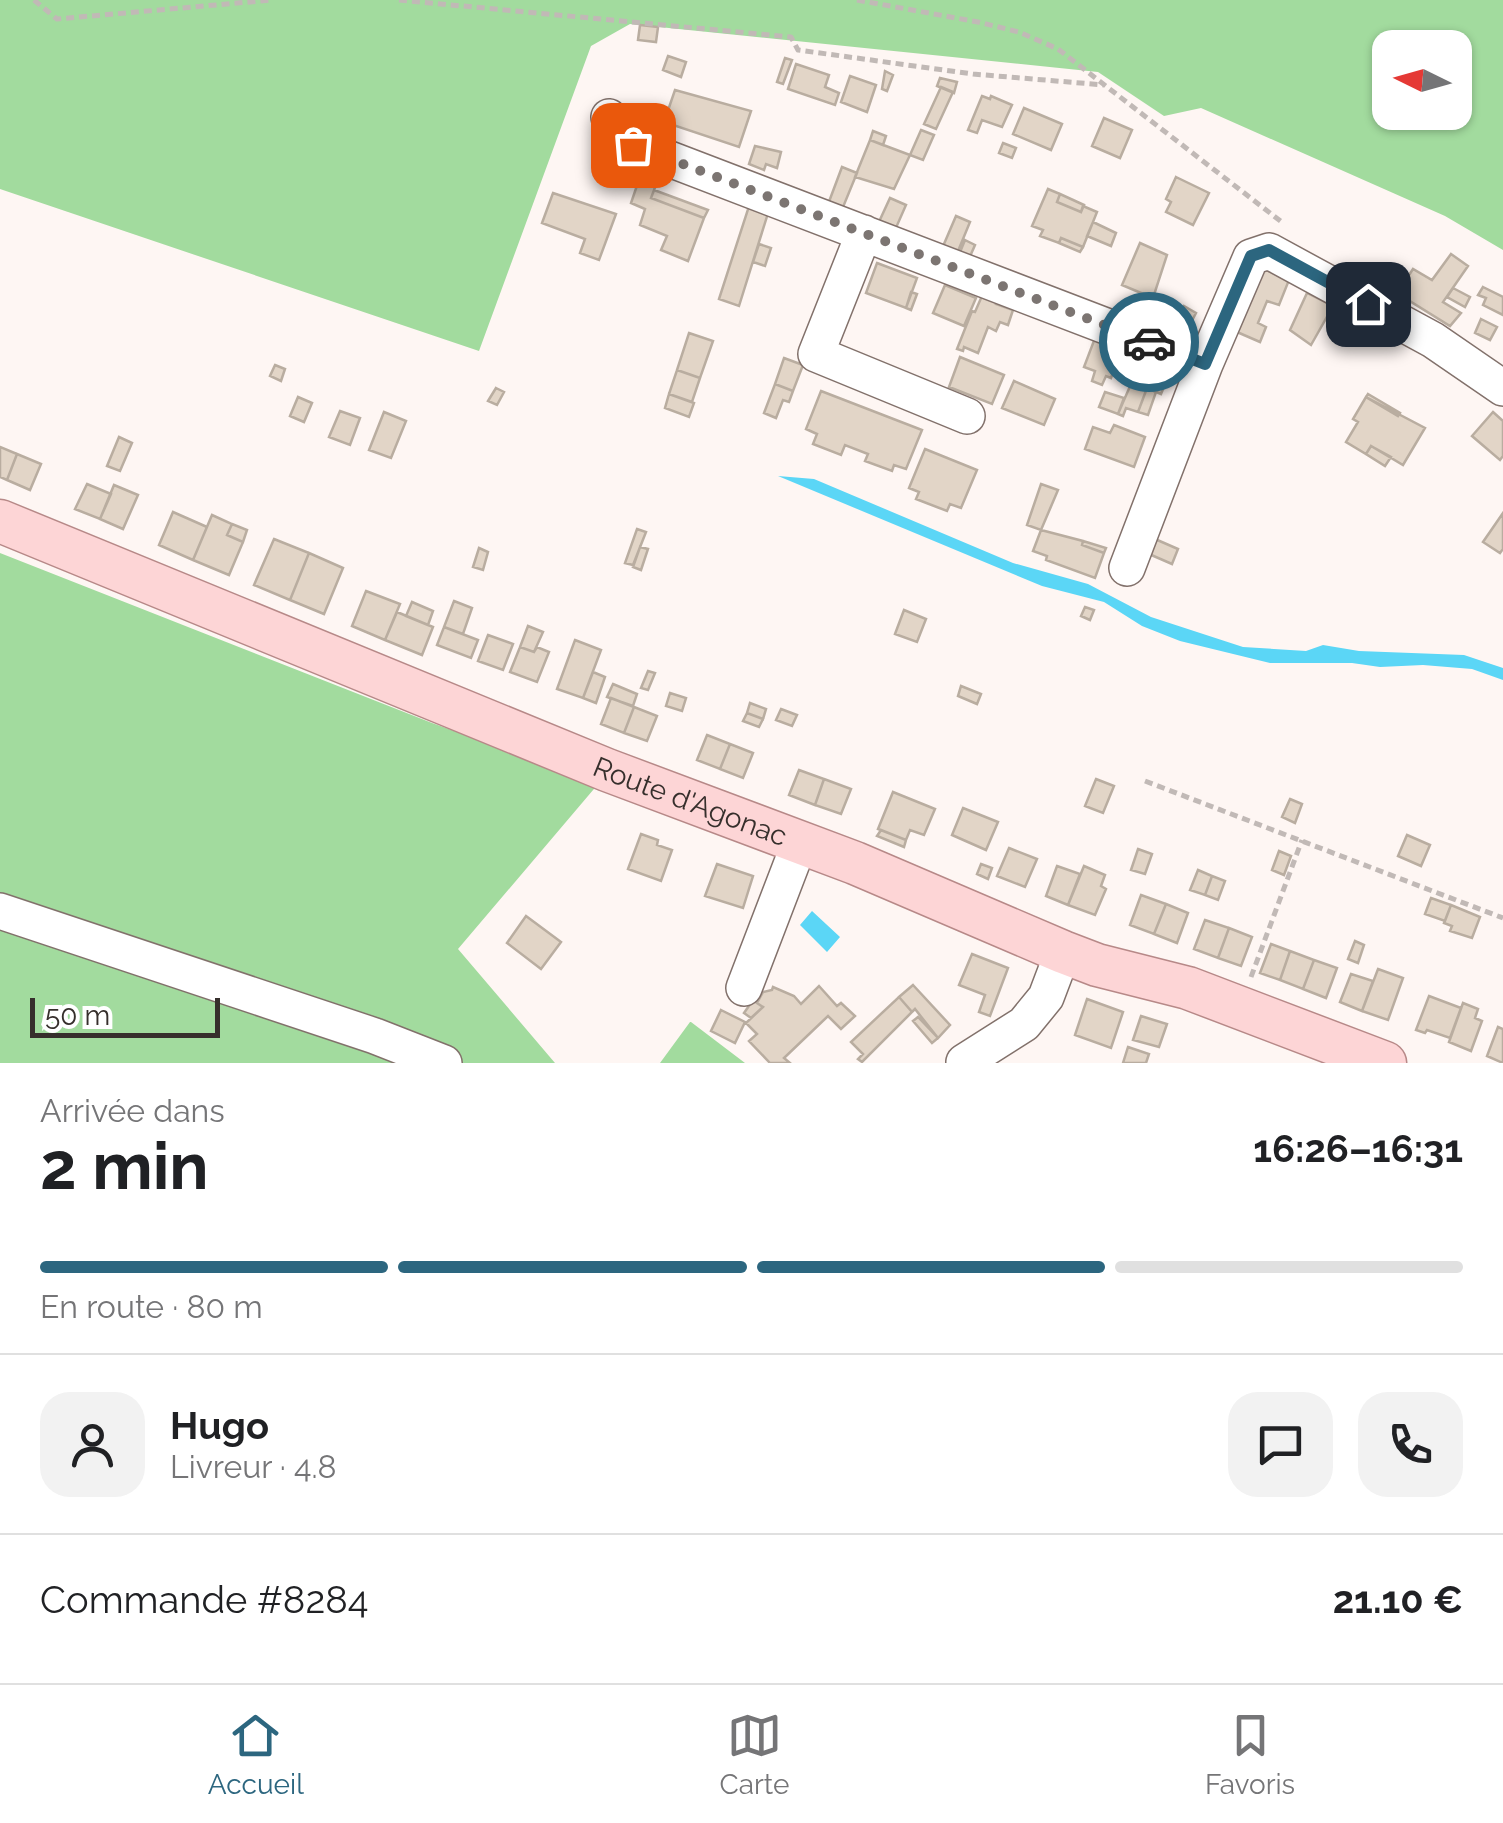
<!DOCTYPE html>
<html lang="fr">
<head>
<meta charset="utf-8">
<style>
	:root { --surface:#fff; --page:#f2f2f2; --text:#202124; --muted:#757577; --line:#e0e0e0; --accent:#2c667f }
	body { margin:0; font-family:Raleway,sans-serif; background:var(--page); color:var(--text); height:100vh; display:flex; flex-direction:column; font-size:38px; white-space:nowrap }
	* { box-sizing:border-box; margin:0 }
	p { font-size:32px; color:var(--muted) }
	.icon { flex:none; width:55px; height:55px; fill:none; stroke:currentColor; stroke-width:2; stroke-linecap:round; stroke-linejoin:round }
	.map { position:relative; height:1063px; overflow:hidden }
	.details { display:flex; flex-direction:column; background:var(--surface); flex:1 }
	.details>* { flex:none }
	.needle { width:65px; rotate:275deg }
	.tools { position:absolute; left:1372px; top:30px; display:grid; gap:20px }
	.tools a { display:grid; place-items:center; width:100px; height:100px; border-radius:20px; background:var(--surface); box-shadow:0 2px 8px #0004; font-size:50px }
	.scale { position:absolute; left:30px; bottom:25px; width:190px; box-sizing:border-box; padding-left:10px; border:5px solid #362f2c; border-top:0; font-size:28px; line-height:35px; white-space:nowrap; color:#362f2c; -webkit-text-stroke:8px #fff; paint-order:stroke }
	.pin { position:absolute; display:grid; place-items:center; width:85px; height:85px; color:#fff; margin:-42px; border-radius:20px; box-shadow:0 5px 15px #0006 }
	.courier { position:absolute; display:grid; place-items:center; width:100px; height:100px; margin:-50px; border:8px solid #2c667f; border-radius:50%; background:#fff; color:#222; box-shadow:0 2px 12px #0007 }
	.head em { font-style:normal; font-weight:700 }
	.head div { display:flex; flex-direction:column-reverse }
	.head { display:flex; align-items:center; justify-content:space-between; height:170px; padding:0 40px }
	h1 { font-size:65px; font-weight:700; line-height:75px }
	.bar { display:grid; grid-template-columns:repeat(4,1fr); gap:15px 10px; align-content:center; height:120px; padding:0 40px }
	.bar i { height:12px; border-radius:8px; background:var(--line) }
	.bar .on { background:var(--accent) }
	.bar p { grid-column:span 4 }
	.line { display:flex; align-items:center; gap:25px; padding:0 40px; border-top:2px solid var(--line) }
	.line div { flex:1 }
	.round { display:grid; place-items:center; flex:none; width:105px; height:105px; border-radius:30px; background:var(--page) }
	.tabs { display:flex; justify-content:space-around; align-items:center; height:140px; border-top:2px solid var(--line); background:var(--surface); font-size:28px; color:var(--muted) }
	.tabs a { display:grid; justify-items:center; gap:5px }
	.tabs .on { color:var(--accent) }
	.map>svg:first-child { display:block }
</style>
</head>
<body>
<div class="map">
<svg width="1503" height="1063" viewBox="0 0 1503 1063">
	<rect width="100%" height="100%" fill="#fef6f3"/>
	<path fill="#a2db9e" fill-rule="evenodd" d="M0,0H1503V250L1445,216L1201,108L1164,116L1098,72L630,24L591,46L479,351L0,189ZM1390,48H1455V112H1390Z
		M0,553L432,723L599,783L458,949L555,1063H0Z
		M690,1022H691L745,1063H660Z"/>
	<path fill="#5bd6f6" d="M778,476L814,479L1013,563L1088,584L1151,617L1243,647L1306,651L1323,645L1359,651L1464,655L1503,668V680L1472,669L1423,665L1380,667L1352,663H1270L1180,641L1142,626L1104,602L1042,586Z
		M812,911L840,937L827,952L800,925Z"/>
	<path fill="#e2d5c7" stroke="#b9ada0" stroke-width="2.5" d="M640,25L658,27L656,42L638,40Z
		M668,56L686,62L681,77L663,70Z
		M785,58L792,60L783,84L777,82Z
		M796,64L829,75L825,87L839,93L835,105L788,89Z
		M885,71L893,75L887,91L882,89Z
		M850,76L876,85L867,112L841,102Z
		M940,78L957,82L954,93L937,86Z
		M941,87L953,92L936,129L924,124Z
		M675,90L751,111L739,147L664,122Z
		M982,96L990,99L991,96L1012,105L1002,127L982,120L977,133L968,130Z
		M1024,108L1062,124L1051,150L1013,134Z
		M1104,118L1132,130L1120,158L1092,146Z
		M921,130L934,135L923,160L910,155Z
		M873,131L886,136L883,145L870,140Z
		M870,140L910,155L894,189L855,177Z
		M1003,143L1016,148L1012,158L999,153Z
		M755,146L781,152L777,168L766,164L764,170L749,164Z
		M644,165L661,172L651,198L704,218L688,261L661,250L667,236L640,225L645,209L631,203Z
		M842,167L857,173L841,212L827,207Z
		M1176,177L1209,193L1193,225L1166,212L1171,202L1166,199Z
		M1048,189L1060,194L1057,202L1081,212L1083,206L1097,212L1083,247L1061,238L1059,243L1040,236L1043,230L1032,226Z
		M654,190L708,210L704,218L651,198Z
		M553,193L616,214L599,260L580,253L585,239L542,223Z
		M1060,194L1084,205L1081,212L1057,202Z
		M890,198L906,205L895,230L878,224Z
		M750,203L769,210L739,306L719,299Z
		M956,216L970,222L956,256L941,251Z
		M1093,222L1116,233L1111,246L1087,236Z
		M1061,238L1083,247L1080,252L1059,243Z
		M965,240L975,245L968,261L958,257Z
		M1140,243L1167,255L1153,298L1122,285Z
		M759,244L771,248L765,266L753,262Z
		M1451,254L1468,266L1443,302L1461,313L1450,326L1397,293L1413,269L1432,280Z
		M877,263L917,278L906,308L866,293Z
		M1264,269L1289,280L1279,305L1267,301L1258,323L1266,327L1260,342L1237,332Z
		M945,285L976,298L964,326L933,313Z
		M1483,287L1503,297V315L1483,305L1486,298L1478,295Z
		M1453,288L1470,297L1465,307L1447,297Z
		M985,289L1000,294L996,304L1013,310L1008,325L1000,322L996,331L988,327L978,353L964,347L963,351L957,349L972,311L975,312Z
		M911,292L917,294L911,310L906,308Z
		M1307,293L1333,306L1311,345L1290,330Z
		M1184,306L1196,313L1189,326L1177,320Z
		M1481,319L1497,327L1490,340L1475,333Z
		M689,333L713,341L700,378L677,370Z
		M1095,338L1122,348L1111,378L1106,376L1102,385L1092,381L1095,371L1084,367Z
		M1143,356L1172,367L1161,394L1147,388L1138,412L1126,408L1123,416L1118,414Z
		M960,357L1004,375L992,404L949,387Z
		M784,358L803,365L793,391L775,384Z
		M275,365L285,369L281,381L270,376Z
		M677,370L700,378L692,402L669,394Z
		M1014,381L1055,399L1044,425L1002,408Z
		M775,384L793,391L789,402L783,400L776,418L764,413Z
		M496,388L504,392L497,405L488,401Z
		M1147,388L1156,392L1148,415L1138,412Z
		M821,391L922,430L906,469L894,465L892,471L865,461L868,454L845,445L841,455L813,444L817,434L806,429Z
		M1105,392L1124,398L1118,414L1099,407Z
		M669,394L694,403L689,417L665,408Z
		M1368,394L1400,413L1398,416L1366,397Z
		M298,397L312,403L304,422L290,416Z
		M1366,397L1425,428L1403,465L1371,446L1366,454L1346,442L1358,422L1353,419Z
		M340,411L360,418L350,445L329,437Z
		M384,412L406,421L391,458L369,450Z
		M1493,412L1503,421V456L1500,460L1472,436Z
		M1114,425L1145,437L1134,467L1085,449L1093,427L1110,433Z
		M119,437L132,443L120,471L107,466Z
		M1371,446L1391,457L1385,466L1366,454Z
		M0,447L17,454L7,480L0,477Z
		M925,449L977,470L961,508L950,504L947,511L916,499L919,492L909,488Z
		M17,454L41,464L30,490L7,480Z
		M87,484L111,494L100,519L75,509Z
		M1041,484L1058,490L1041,530L1027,525Z
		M114,485L138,495L123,529L100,519Z
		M173,512L207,527L193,560L159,545Z
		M1503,513V549L1500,553L1483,542Z
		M212,515L232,524L227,535L243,542L229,575L193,560Z
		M232,524L247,530L243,542L227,535Z
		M637,529L646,532L633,565L625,563Z
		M1041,530L1083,541L1082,545L1104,553L1095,578L1046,560L1047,556L1033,551Z
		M274,539L309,553L290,600L254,585Z
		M1155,539L1178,549L1172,564L1149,554Z
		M1083,541L1106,548L1104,553L1082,545Z
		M640,547L648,549L641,570L633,567Z
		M479,548L488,552L483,570L473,567Z
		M309,553L343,568L324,614L290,600Z
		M366,591L400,604L385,640L352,626Z
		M454,601L472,608L463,634L444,627Z
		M412,602L433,611L428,625L406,616Z
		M1085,607L1094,610L1090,620L1081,616Z
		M904,610L926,619L917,642L895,634Z
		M397,612L433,627L422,655L385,640Z
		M528,626L543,632L534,652L520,647Z
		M444,627L478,640L471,658L437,645Z
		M488,635L513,644L503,670L478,661Z
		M575,640L601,650L583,698L557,689Z
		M520,647L534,652L537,647L549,652L537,682L510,672Z
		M648,671L655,673L648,690L641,688Z
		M593,672L605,677L596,703L583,698Z
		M613,684L637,694L633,706L607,697Z
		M961,686L981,694L977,704L958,696Z
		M670,693L686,698L682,711L666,706Z
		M611,698L634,707L624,733L601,724Z
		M750,703L766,709L763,719L747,713Z
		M634,707L657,716L647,741L624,733Z
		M781,709L797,715L792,726L776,720Z
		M747,713L763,719L759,727L743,721Z
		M707,735L730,744L720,769L697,760Z
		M730,744L753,753L743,778L720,769Z
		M799,770L824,779L815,805L789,795Z
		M824,779L851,789L841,814L815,805Z
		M1096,779L1114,786L1103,813L1085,806Z
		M893,792L935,809L924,835L910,830L906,840L878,829Z
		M1290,799L1302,804L1295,823L1282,817Z
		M963,808L998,822L986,850L952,835Z
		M881,830L906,840L904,847L877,836Z
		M641,834L658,840L657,845L672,850L661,881L628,869Z
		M1407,835L1430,845L1421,866L1398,856Z
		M1009,848L1037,859L1025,887L997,876Z
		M1138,849L1152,854L1145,874L1131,870Z
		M1279,851L1291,856L1284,875L1272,870Z
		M717,864L753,876L743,908L705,896Z
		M981,864L992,868L988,879L977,874Z
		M1057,866L1080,874L1068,905L1046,896Z
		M1084,866L1105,875L1101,886L1106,889L1095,915L1068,905Z
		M1198,870L1212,876L1205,895L1190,890Z
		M1212,876L1225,881L1218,900L1205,895Z
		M1141,895L1166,904L1154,934L1130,925Z
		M1431,898L1451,905L1445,921L1425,914Z
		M1166,904L1188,913L1177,943L1154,934Z
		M1451,905L1480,917L1472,938L1450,931L1452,926L1444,923Z
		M526,916L561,942L541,969L507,943Z
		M1205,920L1229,928L1218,958L1194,949Z
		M1229,928L1252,937L1241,966L1218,958Z
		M1355,941L1364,945L1358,963L1348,959Z
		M1271,944L1290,951L1280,980L1260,973Z
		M1290,951L1314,960L1303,989L1280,980Z
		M972,954L1008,968L990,1016L979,1012L985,995L959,985Z
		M1314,960L1337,968L1326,998L1303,989Z
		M1378,969L1403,978L1388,1020L1362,1011Z
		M1351,974L1373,981L1362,1011L1340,1002Z
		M913,985L950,1025L938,1038L915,1009L912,1012L899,997Z
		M819,986L837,1006L841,1003L855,1016L841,1029L828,1016L784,1058L790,1063H770L749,1041L757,1034L746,1023L763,1007L757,1003L763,992L772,990L773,987L794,996L801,1004Z
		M763,992L757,1003L763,1007L751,1018L744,1013L758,993Z
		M1429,996L1461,1008L1450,1038L1427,1030L1425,1033L1416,1030Z
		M899,997L912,1012L862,1062L858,1059L863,1054L851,1042Z
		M1087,999L1123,1012L1111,1048L1075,1035Z
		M1463,1003L1478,1009L1475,1018L1482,1021L1471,1051L1449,1042Z
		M721,1010L745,1022L735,1043L711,1031Z
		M1141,1016L1167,1024L1159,1047L1133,1040Z
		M918,1017L938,1038L932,1043L913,1021Z
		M1498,1027L1503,1029V1063L1487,1056Z
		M1128,1047L1149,1054L1146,1063H1123Z"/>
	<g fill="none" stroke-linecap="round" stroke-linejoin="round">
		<g stroke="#82716b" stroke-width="38">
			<path id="minor" d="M609,117L633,145L1205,364
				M864,233L816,354L967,416
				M1127,568L1205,364L1251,257L1269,251L1433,340L1503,388
				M0,911L375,1036L444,1063
				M744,988L800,842
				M964,1062L1024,1024L1046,997L1063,952"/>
		</g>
		<g stroke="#b78988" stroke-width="45">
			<g id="major">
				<path id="s1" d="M0,521L607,770L855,863L1063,952L1097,965L1188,988L1385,1063"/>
			</g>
		</g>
		<path stroke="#c1b9b6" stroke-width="5" stroke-dasharray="8 5" stroke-linecap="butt" d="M34,0L57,19L272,0
			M399,0L791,37L798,50L973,74L1104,85
			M857,0L978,22L1019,32L1058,49L1283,223
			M1145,781L1503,918
			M1251,977L1302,840"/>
		<use href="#minor" stroke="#fff" stroke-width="35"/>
		<use href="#major" stroke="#fdd5d6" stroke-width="42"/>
	</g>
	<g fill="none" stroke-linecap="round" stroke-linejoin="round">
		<path stroke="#7c7572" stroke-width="10" stroke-dasharray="0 18" d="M633,145L1149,342"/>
		<path stroke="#2c667f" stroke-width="12" d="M1149,342L1205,364L1251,256L1269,250L1368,304"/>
	</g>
	<g text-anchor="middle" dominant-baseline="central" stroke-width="9" stroke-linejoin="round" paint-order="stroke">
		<g font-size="28" fill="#362f2c" stroke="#fff">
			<text stroke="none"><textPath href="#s1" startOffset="745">Route d'Agonac</textPath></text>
		</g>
	</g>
</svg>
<div class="tools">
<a><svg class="needle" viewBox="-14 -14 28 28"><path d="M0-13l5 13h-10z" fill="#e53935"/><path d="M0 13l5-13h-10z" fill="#757577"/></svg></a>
</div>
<div class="scale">50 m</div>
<div class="pin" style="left:633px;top:145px;background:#ea580c"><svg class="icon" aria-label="bag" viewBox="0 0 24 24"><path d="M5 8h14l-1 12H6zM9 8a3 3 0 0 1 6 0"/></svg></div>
<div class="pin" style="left:1368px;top:304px;background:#1f2937"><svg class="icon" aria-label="home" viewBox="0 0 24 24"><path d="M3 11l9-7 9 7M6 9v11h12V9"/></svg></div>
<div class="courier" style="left:1149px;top:342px"><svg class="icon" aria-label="car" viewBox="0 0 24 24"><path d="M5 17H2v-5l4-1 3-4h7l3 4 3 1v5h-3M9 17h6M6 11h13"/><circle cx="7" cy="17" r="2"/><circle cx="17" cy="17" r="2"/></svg></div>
</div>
<section class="details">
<div class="head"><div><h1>2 min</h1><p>Arrivée dans</p></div><em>16:26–16:31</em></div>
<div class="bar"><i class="on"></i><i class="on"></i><i class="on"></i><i></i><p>En route · 80 m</p></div>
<div class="line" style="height:180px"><a class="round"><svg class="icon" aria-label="person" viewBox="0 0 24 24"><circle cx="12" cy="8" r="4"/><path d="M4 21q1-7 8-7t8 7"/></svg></a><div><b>Hugo</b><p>Livreur · 4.8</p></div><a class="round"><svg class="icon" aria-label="chat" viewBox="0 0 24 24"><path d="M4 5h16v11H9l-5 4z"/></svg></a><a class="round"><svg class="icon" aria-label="phone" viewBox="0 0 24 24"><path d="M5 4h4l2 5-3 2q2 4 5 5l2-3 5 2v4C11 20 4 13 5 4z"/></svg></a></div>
<div class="line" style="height:130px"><div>Commande #8284</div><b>21.10 €</b></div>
</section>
<nav class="tabs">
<a class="on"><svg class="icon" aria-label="home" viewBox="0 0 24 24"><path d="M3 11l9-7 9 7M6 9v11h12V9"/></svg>Accueil</a>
<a><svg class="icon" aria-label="map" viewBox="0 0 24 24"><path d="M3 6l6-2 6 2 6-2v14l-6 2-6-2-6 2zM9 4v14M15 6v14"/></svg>Carte</a>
<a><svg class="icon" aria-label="saved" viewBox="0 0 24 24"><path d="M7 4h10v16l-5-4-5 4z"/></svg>Favoris</a>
</nav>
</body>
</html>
